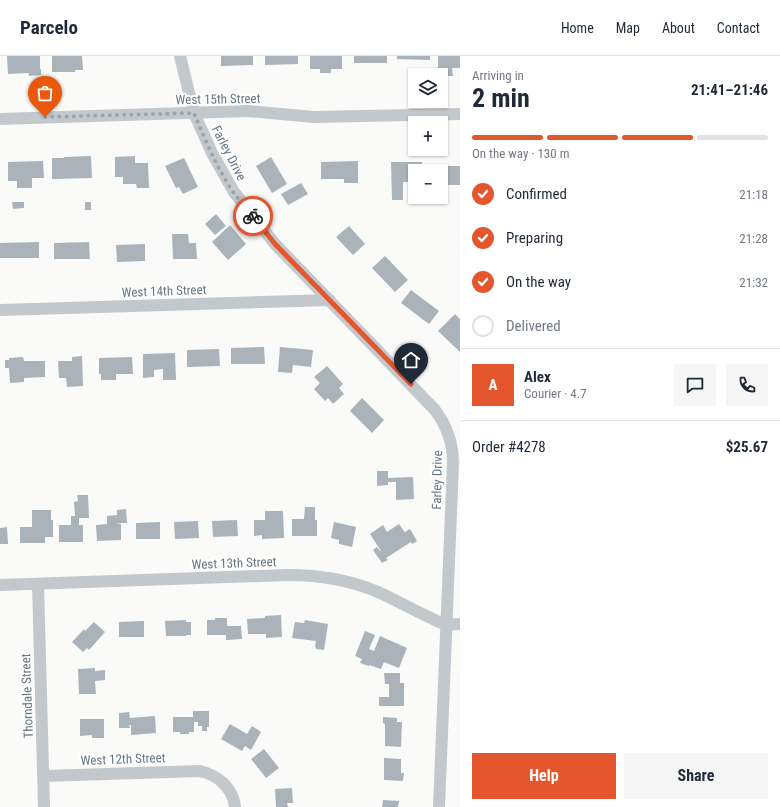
<!DOCTYPE html>
<html lang="en">
<head>
<meta charset="utf-8">
<style>
	:root { --surface:#fff; --page:#f6f6f7; --text:#1f2937; --muted:#747a83; --line:#e0e1e3; --accent:#e4572e }
	body { margin:0; font-family:"Roboto Condensed",sans-serif; background:var(--page); color:var(--text); height:100vh; display:flex; flex-direction:column; font-size:15px; white-space:nowrap }
	* { box-sizing:border-box; margin:0 }
	p { font-size:13px; color:var(--muted) }
	.icon { flex:none; width:22px; height:22px; fill:none; stroke:currentColor; stroke-width:2; stroke-linecap:round; stroke-linejoin:round }
	.map { position:relative; flex:1; overflow:hidden }
	.details { display:flex; flex-direction:column; background:var(--surface); width:320px }
	.details>* { flex:none }
	.fabs { position:absolute; left:408px; top:12px; display:grid; gap:8px }
	.fabs a { display:grid; place-items:center; width:40px; height:40px; border-radius:0px; background:var(--surface); box-shadow:0 1px 3px #0004; font-size:20px }
	.pin { position:absolute; display:grid; place-items:center; width:34px; height:34px; color:#fff; margin:-41px -17px; border-radius:50% 50% 50% 0; rotate:-45deg; box-shadow:0 0 4px #0007 }
	.pin .icon { rotate:45deg }
	.courier { position:absolute; display:grid; place-items:center; width:40px; height:40px; margin:-20px; border:3px solid #e4572e; border-radius:50%; background:#fff; color:#222; box-shadow:0 1px 5px #0007 }
	.summary em { font-style:normal; font-weight:700 }
	.summary div { display:flex; flex-direction:column-reverse }
	.summary { display:flex; align-items:center; justify-content:space-between; height:68px; padding:0 12px }
	h1 { font-size:26px; font-weight:700; line-height:30px }
	.bar { display:grid; grid-template-columns:repeat(4,1fr); gap:6px 4px; align-content:center; height:48px; padding:0 12px }
	.bar i { height:5px; border-radius:3px; background:var(--line) }
	.bar .current { background:var(--accent) }
	.bar p { grid-column:span 4 }
	.line { display:flex; align-items:center; gap:10px; padding:0 12px; border-top:1px solid var(--line) }
	.line div { flex:1 }
	.round { display:grid; place-items:center; flex:none; width:42px; height:42px; border-radius:0px; background:var(--page) }
	ol { padding:0 12px; list-style:none }
	li { display:flex; align-items:center; gap:12px; height:44px }
	li p { margin-inline-start:auto }
	li .icon { padding:4px; border-radius:50%; background:var(--accent); color:#fff; stroke-width:4 }
	li:last-child { color:var(--muted) }
	li i { width:22px; height:22px; border:2px solid var(--line); border-radius:50% }
	.cta { display:flex; gap:8px; margin-top:auto; padding:8px 12px }
	.cta a { flex:1; height:46px; border-radius:0px; background:var(--accent); color:#fff; font-size:16px; font-weight:700; line-height:46px; text-align:center }
	.cta a+a { background:var(--page); color:var(--text) }
	header { display:flex; align-items:center; gap:24px; box-sizing:border-box; height:56px; padding:0 20px; background:var(--surface); border-bottom:1px solid var(--line) }
	header strong { font-size:19px }
	nav { display:flex; gap:22px; margin-inline-start:auto; font-size:14px }
	main { display:flex; flex:1; min-height:0 }
	.map>svg:first-child { display:block }
</style>
</head>
<body>
<header>
<strong>Parcelo</strong>
<nav><a>Home</a><a>Map</a><a>About</a><a>Contact</a></nav>
</header>
<main>
<div class="map">
<svg width="460" height="751" viewBox="0 0 460 751">
	<rect width="100%" height="100%" fill="#fafaf8"/>
	<path fill="#aab3b9" d="M7,0H40V13H41V19L29,20V17L8,18Z
		M52,0H82L83,14H75V16H52Z
		M221,0H253V9L221,10Z
		M265,0H298V8L265,9Z
		M310,0H342V13H331V17H320V13H310Z
		M354,0H387V7H354Z
		M397,0H430V4L397,3Z
		M438,0H460V12H452L453,20H441V19H438Z
		M91,100L92,122L52,123V102H64V101Z
		M135,100V107H148L149,132H137L136,128H123V121H115V101Z
		M271,101L287,128L272,137L256,110Z
		M184,102L198,131L183,138L179,131L176,132L165,110Z
		M43,105L44,122H32V132H17V125H8V106Z
		M358,105V127H344V123H321V106Z
		M391,106H422V115H415V126H403V144H392Z
		M440,110H460V129H441V115H440Z
		M301,127L308,138L288,149L281,138Z
		M12,146H24V152L13,153Z
		M85,146H91V154H85Z
		M216,158L226,170L215,179L205,168Z
		M230,169L246,188L228,204L212,186Z
		M349,170L365,188L353,199L336,181Z
		M172,178H188L189,187H196L197,203H173Z
		M39,186V202H0V187Z
		M89,186L90,203H54V187Z
		M145,188V205L117,206L116,189Z
		M385,200L408,224L395,236L372,212Z
		M411,234L439,255L429,268L401,247Z
		M455,258L460,263V296L438,275Z
		M264,291L265,308H231V292Z
		M280,291L313,294L311,311L293,309L292,317L278,316Z
		M219,293L220,310L187,311V294Z
		M175,297L176,324H163V313L154,314V321L143,322V298Z
		M82,300L83,330L67,331L66,322H59L58,305H72V301Z
		M23,301L24,305H45V321L24,322V326L10,327L9,312H5V304H9V302Z
		M132,301L133,318H116V324H101V318H99V302Z
		M327,310L343,328L339,332L344,338L333,348L328,342L325,345L314,333L320,327L314,321Z
		M362,342L384,364L372,377L350,355Z
		M377,415H388V422L413,421L414,443L396,444V426H388V429L377,430Z
		M77,439H88L89,462H79V469H83V486H59V469H71V460H75L74,446L78,445Z
		M305,451H315V464H317V480H292V463H304Z
		M126,453L127,467H117L121,468V484L97,485L96,469L107,468V460L117,459V454Z
		M32,454H51V464H53V481H45V487H20V471H32Z
		M265,455H283L284,482L262,483V479L254,480V464H265Z
		M237,464L238,480L213,481L212,465Z
		M198,465L199,482L175,483L174,466Z
		M160,466V483H136V467Z
		M334,466L356,471L352,491L339,488V484L331,482Z
		M399,468L406,478L405,476L410,473L417,485L412,488L411,486L386,502L388,504L382,507L373,494L377,491L380,495H381L370,478L383,469L387,476Z
		M7,471L8,488H0V472Z
		M281,559L282,581L266,582V578H248L247,563L265,562V560Z
		M215,562H227V570H241L242,583L226,584V579H207V564H215Z
		M186,564V566H191V579H186V580H166L165,565Z
		M305,564L328,568L324,594L316,593V591H315L316,585L292,582L295,566L304,567Z
		M144,565V581H119V566Z
		M94,566L105,576L89,594L87,592L83,596L72,586L84,573L85,575Z
		M365,575L375,579L369,593L374,595L380,580L407,592L399,612L384,606L381,613L369,609V610L360,607L362,603L355,600Z
		M95,612V615L105,614V624L95,625L96,638H79L78,613Z
		M384,617H400V627H404V650H379V641H389V628H385Z
		M193,655H209V671H207V675H202V670H198V666H194V676H189V678H180V676H173V661H193Z
		M129,656L130,662L155,660L156,677L131,679V669H129L130,672H119V657Z
		M383,661L397,662V666H402L401,691L385,690V668L383,667Z
		M80,663H104V682H92V679L80,680Z
		M230,668L247,678L252,670L261,676L251,694L245,690L242,695L221,683Z
		M264,693L279,712L266,722L251,703Z
		M384,702L401,703V717H404L403,725L384,724Z
		M292,732L293,747H287L288,751H276L275,733Z
		M383,744L399,745L398,751H382Z"/>
	<g fill="none" stroke-linecap="round" stroke-linejoin="round">
		<path stroke="#c3c8cc" stroke-width="12" d="M180,0L194,57L212,97L234,136L275,188L435,354C447,370 453,387 453,407L439,751
			M0,63L248,55L314,61L460,58
			M0,254L330,244
			M38,528L44,751
			M0,529L288,519C319,519 350,524 378,536C396,544 413,554 431,562C435,564 440,567 445,568C449,569 455,568 460,568
			M44,720L200,715C218,719 233,732 235,751"/>
	</g>
	<g fill="none" stroke-linecap="round" stroke-linejoin="round">
		<path stroke="#99a4ac" stroke-width="4" stroke-dasharray="0 7.2" d="M45,61L194,57C205,84 217,112 233,136C239,144 246,152 253,160"/>
		<path stroke="#e4572e" stroke-width="5" d="M253,160L275,188L411,328"/>
	</g>
	<g text-anchor="middle" dominant-baseline="central" stroke-width="4" stroke-linejoin="round" paint-order="stroke">
		<g font-size="13" fill="#657683" stroke="#fff">
			<text transform="translate(218 43) rotate(-1)">West 15th Street</text>
			<text transform="translate(229 97) rotate(63)">Farley Drive</text>
			<text transform="translate(164 235) rotate(-2)">West 14th Street</text>
			<text transform="translate(437 424) rotate(-89)">Farley Drive</text>
			<text transform="translate(234 507) rotate(-2)">West 13th Street</text>
			<text transform="translate(27 640) rotate(-92)">Thorndale Street</text>
			<text transform="translate(123 703) rotate(-2)">West 12th Street</text>
		</g>
	</g>
</svg>
<div class="fabs">
<a><svg class="icon" aria-label="layers" viewBox="0 0 24 24"><path d="M12 4l9 5-9 5-9-5zM3 14l9 5 9-5"/></svg></a>
<a>+</a>
<a>−</a>
</div>
<div class="pin" style="left:45px;top:61px;background:#ea580c"><svg class="icon" aria-label="bag" viewBox="0 0 24 24"><path d="M5 8h14l-1 12H6zM9 8a3 3 0 0 1 6 0"/></svg></div>
<div class="pin" style="left:411px;top:328px;background:#1f2937"><svg class="icon" aria-label="home" viewBox="0 0 24 24"><path d="M3 11l9-7 9 7M6 9v11h12V9"/></svg></div>
<div class="courier" style="left:253px;top:160px"><svg class="icon" aria-label="bike" viewBox="0 0 24 24"><circle cx="6" cy="16" r="4"/><circle cx="18" cy="16" r="4"/><path d="M6 16l4-8h5l3 8M10 8l3 8H6M13 5h3"/></svg></div>
</div>
<section class="details">
<div class="summary"><div><h1>2 min</h1><p>Arriving in</p></div><em>21:41–21:46</em></div>
<div class="bar"><i class="current"></i><i class="current"></i><i class="current"></i><i></i><p>On the way · 130 m</p></div>
<ol>
<li><svg class="icon" aria-label="check" viewBox="0 0 24 24"><path d="M5 12l5 5 9-10"/></svg>Confirmed<p>21:18</p></li>
<li><svg class="icon" aria-label="check" viewBox="0 0 24 24"><path d="M5 12l5 5 9-10"/></svg>Preparing<p>21:28</p></li>
<li><svg class="icon" aria-label="check" viewBox="0 0 24 24"><path d="M5 12l5 5 9-10"/></svg>On the way<p>21:32</p></li>
<li><i></i>Delivered</li>
</ol>
<div class="line" style="height:72px"><b class="round" style="background:var(--accent);color:#fff">A</b><div><b>Alex</b><p>Courier · 4.7</p></div><a class="round"><svg class="icon" aria-label="chat" viewBox="0 0 24 24"><path d="M4 5h16v11H9l-5 4z"/></svg></a><a class="round"><svg class="icon" aria-label="phone" viewBox="0 0 24 24"><path d="M5 4h4l2 5-3 2q2 4 5 5l2-3 5 2v4C11 20 4 13 5 4z"/></svg></a></div>
<div class="line" style="height:52px"><div>Order #4278</div><b>$25.67</b></div>
<div class="cta"><a>Help</a><a>Share</a></div>
</section>
</main>
</body>
</html>
